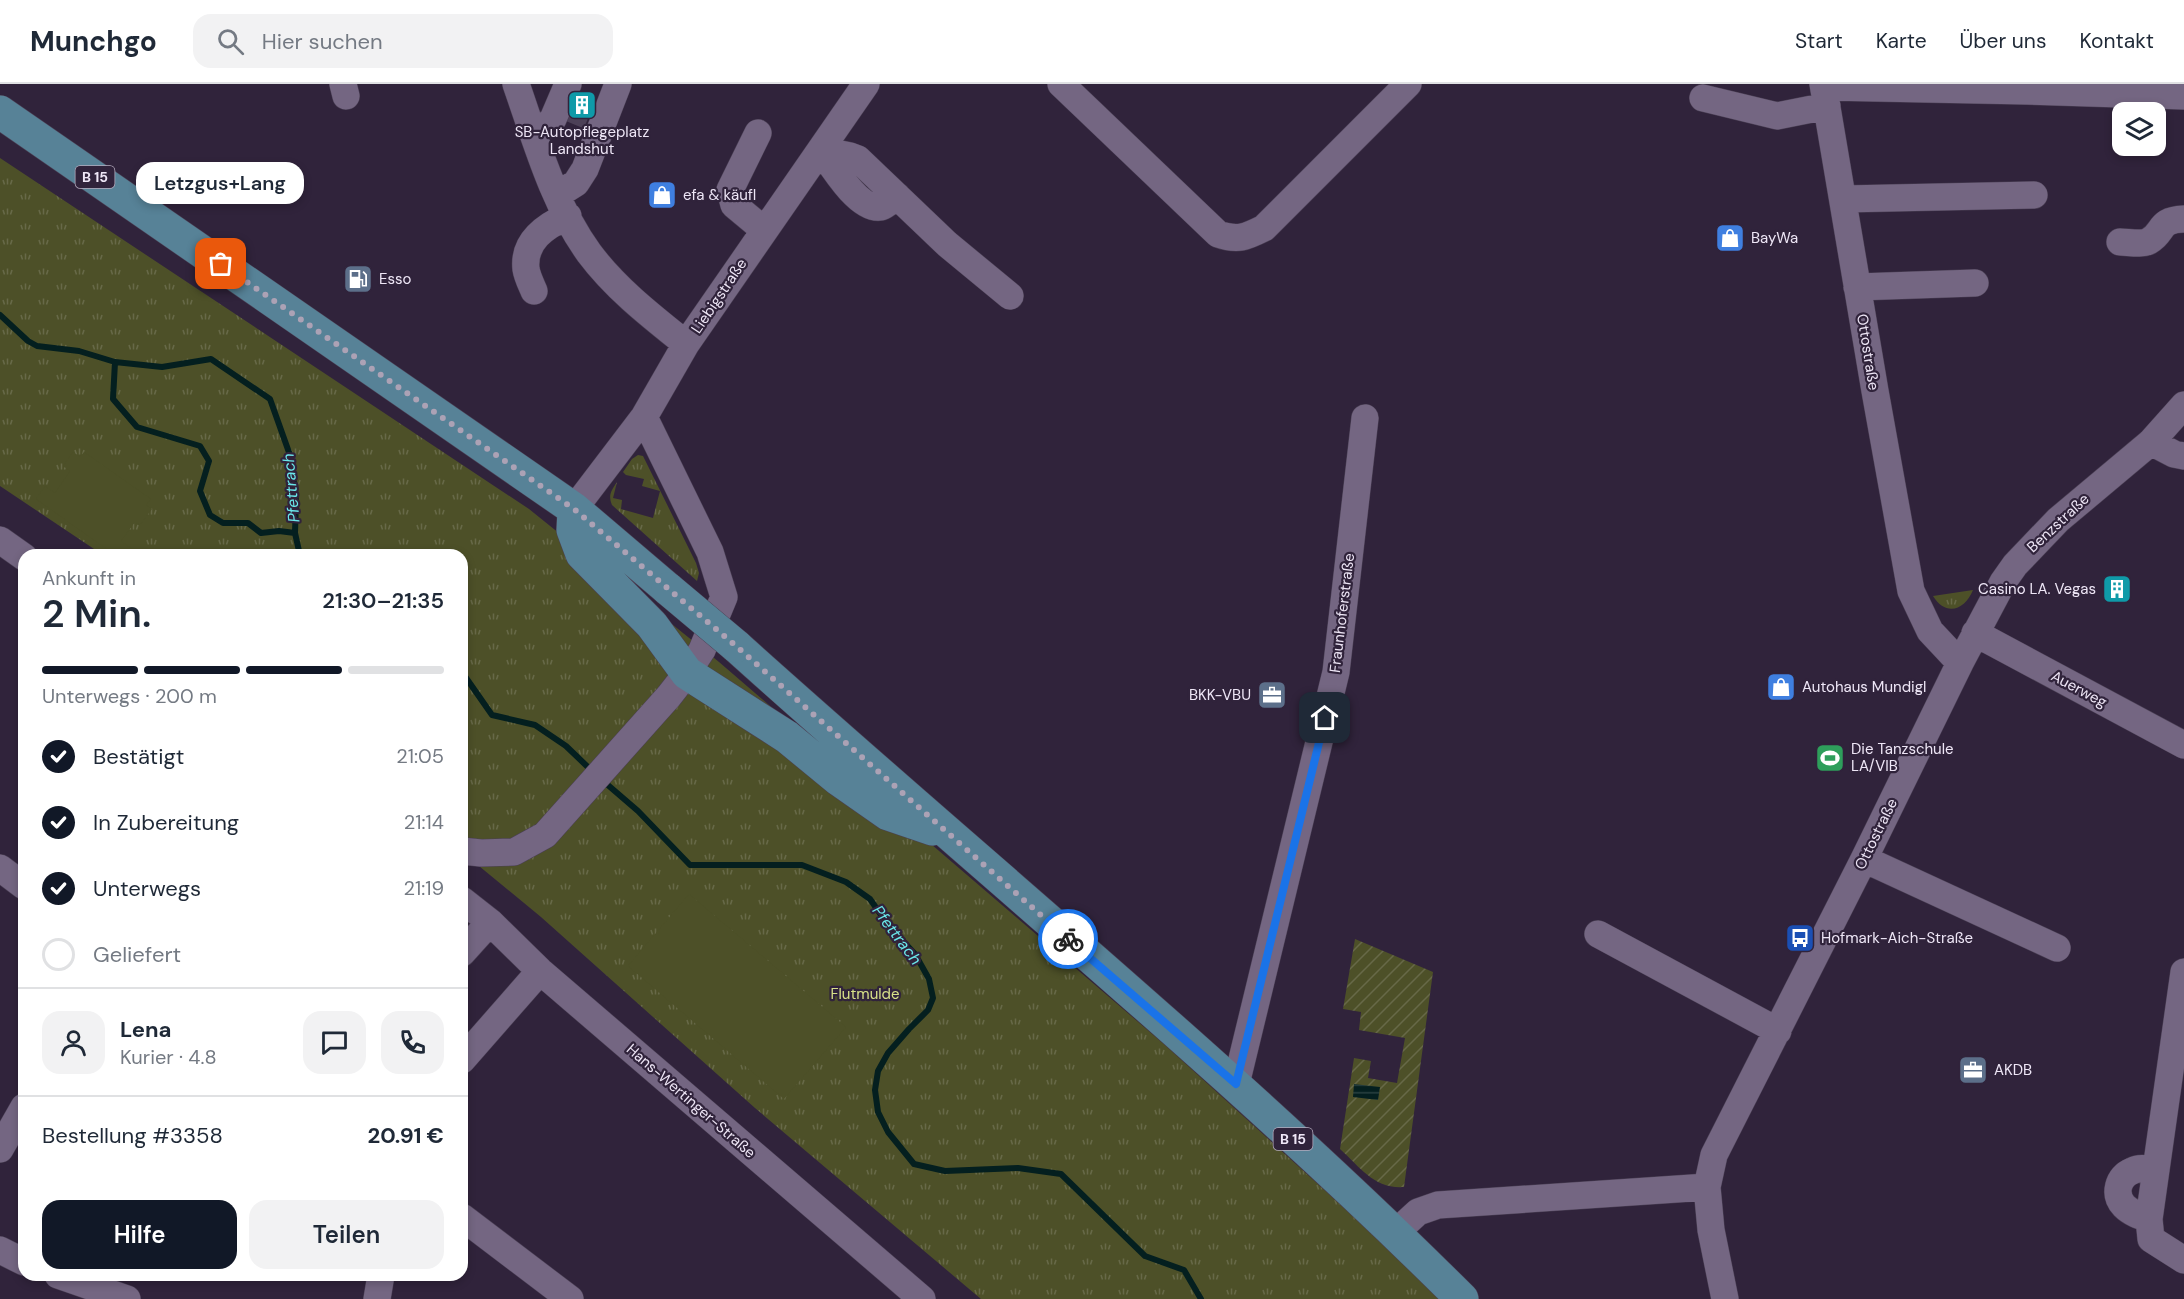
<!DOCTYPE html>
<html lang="de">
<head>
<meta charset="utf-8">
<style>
	:root { --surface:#fff; --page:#f2f2f3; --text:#1f2937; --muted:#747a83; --line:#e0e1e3; --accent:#111827 }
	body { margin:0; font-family:"DM Sans",sans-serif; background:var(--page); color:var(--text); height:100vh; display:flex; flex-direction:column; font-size:22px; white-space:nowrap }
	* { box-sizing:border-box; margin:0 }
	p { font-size:20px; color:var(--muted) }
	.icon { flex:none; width:33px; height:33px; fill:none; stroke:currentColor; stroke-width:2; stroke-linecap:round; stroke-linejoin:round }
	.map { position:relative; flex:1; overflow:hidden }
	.details { position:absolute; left:18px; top:465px; width:450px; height:732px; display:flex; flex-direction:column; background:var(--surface); border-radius:18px; box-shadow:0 3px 9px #0003 }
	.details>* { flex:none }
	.controls { position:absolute; left:2112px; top:18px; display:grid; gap:12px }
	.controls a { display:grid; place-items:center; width:54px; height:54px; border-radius:12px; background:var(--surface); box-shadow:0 3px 9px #0003; font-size:30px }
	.pin { position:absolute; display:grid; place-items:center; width:51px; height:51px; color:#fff; margin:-26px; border-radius:12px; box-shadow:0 3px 9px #0006 }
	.courier { position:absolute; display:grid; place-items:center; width:60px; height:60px; margin:-30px; border:4px solid #1a73e8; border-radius:50%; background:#fff; color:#222; box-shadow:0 2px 8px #0007 }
	.bubble { position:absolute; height:42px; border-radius:18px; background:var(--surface); box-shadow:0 3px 9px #0003; font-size:20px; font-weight:600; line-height:42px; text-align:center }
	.summary em { font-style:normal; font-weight:600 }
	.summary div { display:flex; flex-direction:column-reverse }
	.summary { display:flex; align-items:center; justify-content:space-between; height:102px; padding:0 24px }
	h1 { font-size:39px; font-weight:600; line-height:45px }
	.bar { display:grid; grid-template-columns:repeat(4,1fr); gap:9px 6px; align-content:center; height:72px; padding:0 24px }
	.bar i { height:8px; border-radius:4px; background:var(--line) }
	.bar .selected { background:var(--accent) }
	.bar p { grid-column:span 4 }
	.line { display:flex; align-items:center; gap:15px; padding:0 24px; border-top:2px solid var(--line) }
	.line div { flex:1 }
	.round { display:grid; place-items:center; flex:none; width:63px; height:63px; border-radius:18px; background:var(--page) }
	ol { padding:0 24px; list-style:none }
	li { display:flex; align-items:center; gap:18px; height:66px }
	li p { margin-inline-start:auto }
	li .icon { padding:6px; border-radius:50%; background:var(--accent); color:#fff; stroke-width:4 }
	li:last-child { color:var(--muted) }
	li i { width:33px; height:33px; border:3px solid var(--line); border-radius:50% }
	.action { display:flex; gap:12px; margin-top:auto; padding:12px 24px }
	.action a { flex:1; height:69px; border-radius:18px; background:var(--accent); color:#fff; font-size:24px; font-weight:600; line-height:69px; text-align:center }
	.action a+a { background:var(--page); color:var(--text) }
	header { display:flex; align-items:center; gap:36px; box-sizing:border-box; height:84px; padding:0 30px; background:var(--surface); border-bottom:2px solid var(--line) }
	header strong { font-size:28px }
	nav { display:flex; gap:33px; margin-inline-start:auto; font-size:21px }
	.search { width:420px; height:54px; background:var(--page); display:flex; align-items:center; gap:15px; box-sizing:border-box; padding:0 21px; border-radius:18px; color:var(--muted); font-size:22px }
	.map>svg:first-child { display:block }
</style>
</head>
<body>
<header>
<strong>Munchgo</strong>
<div class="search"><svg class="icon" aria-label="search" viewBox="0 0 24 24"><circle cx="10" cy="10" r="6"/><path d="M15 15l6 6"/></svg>Hier suchen</div>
<nav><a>Start</a><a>Karte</a><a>Über uns</a><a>Kontakt</a></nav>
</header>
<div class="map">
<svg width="2184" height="1215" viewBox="0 0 2184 1215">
	<defs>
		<pattern id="grass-tufts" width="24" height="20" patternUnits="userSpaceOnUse" patternTransform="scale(1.5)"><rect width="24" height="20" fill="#4d5028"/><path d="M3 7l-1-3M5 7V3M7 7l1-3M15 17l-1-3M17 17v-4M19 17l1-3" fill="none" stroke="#676948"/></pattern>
		<pattern id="garden-furrows" width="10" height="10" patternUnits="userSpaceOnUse" patternTransform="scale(1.5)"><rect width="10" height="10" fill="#4d5028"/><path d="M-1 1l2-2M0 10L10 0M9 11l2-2" fill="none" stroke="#676948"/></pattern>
		<pattern id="water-rules" width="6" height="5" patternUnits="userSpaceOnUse" patternTransform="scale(1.5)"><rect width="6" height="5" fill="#041f1f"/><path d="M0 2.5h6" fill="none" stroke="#294040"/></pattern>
	</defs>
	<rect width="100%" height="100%" fill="#30233b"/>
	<path fill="url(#grass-tufts)" d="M0,74L529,425L719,578L1165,961L1373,1150L1440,1215H981L755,1024L541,833L462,768V471H103L0,402Z
		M638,371L643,372L696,479L699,489L697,497L612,421C608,411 611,407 617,398L613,414L622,416L621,425L653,434L660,407L642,402L644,395L626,391L623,388L632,375Z
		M1973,506C1965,526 1946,533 1933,512Z"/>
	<path fill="url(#garden-furrows)" d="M1355,855L1433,888L1404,1103C1374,1105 1361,1084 1340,1065L1354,974L1371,977L1368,994L1397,999L1405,954L1359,946L1361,928L1343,925Z"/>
	<path fill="#4d5028" d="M73,368L80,373L84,368L151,415L146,421L152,425L140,441L135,438L121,457L132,465L127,471H115L36,415L45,402L55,409L70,387L63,382Z
		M689,810L846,943L784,1015L628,882Z"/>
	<path fill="url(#water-rules)" d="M1354,1000L1380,1003L1378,1016L1353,1013Z"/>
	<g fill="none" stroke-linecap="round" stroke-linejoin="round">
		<path stroke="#041f1f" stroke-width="6" d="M0,231L28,257L37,262L79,267L115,278L113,315L137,343L200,362L209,377L200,407L210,431L223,439H248L261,449L279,447L295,449L299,467L305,471
			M115,278L162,283L211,275L270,315L291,374L296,417L295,449
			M462,588L492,631L535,641L566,662L592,687
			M602,696L638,727L690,781H802L846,798L870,815L888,841L915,870L929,895L933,914L928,926L909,945L888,969L878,987L875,1006L878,1028L888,1048L914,1080L945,1087L1018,1084L1061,1090L1145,1172L1184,1186L1201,1215"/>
		<path stroke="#4c4057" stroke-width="27" stroke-dasharray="27 14" stroke-linecap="butt" d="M570,24L589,32"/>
		<g stroke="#4b4055" stroke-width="28">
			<path id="minor" d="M343,0L346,12
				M516,0C536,57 553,119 589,169C616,205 651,232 686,260
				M1061,0L1218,150C1238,157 1246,153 1264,144L1408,0
				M1823,0L1875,307L1911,507L1930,547L1960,579
				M1824,3L2026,7L2184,12
				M1703,14L1777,32L1827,22
				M533,48L547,41L553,35L568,0
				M758,49L730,106L734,121L764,146
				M821,66L850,72L858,75L947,160L1010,212
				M821,66C832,82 859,127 881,123C887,121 892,115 897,112
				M557,111L576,99L585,85L618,0
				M1843,115L2034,111
				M2120,158C2128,158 2142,161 2149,157C2165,148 2157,136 2184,135
				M1857,203L1975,199
				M534,207C531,200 527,192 526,185C523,157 545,142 568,132
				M2151,358L2174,370L2184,372
				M574,425L644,333L686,260L866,0
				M0,456L24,473
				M1975,549L2184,661
				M462,767L481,769L514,768L545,751L669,612L687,589L702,566L724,513L710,468L644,333
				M1864,775L2057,864
				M0,784L24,802
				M462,816L490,838L540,887L922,1215
				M1598,850L1778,947
				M462,869L490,838
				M462,976L540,887
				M1236,1000L1336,588L1365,334
				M0,1065L24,1023
				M2156,1086C2148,1085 2140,1083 2132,1087C2118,1093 2113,1110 2124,1122C2131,1129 2140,1132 2149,1135L2184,888
				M462,1133L570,1215
				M2149,1135L2151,1155L2184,1176
				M1394,1150L1418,1128L1438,1121L1707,1103
				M0,1166L24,1178
				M58,1191L127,1215
				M377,1215L381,1191
				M1725,1215L1711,1146L1707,1103L1714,1071L1864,775L1960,579L2003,498L2015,481L2058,436L2151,358L2184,321"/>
		</g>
		<g stroke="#4b4055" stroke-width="34">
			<path id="major" d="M0,28L574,425L668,505
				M574,425L573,446L582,470L652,541L687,589L787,653L838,695L888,730L932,745
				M736,562C978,780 1231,985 1462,1215"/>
		</g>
		<use href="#minor" stroke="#746682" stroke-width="27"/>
		<use href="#major" stroke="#578297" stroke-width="33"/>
		<g stroke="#4b4055" stroke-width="34" stroke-linecap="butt">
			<path id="major-bridge" d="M668,505L736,562"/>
		</g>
		<use href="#major-bridge" stroke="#578297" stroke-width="33"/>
	</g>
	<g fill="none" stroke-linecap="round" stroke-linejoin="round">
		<path stroke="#aca2b5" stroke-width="6" stroke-dasharray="0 10.8" d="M221,180L574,425L736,562L1068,855"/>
		<path stroke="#1a73e8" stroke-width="8" d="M1068,855L1236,1000L1325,634"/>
	</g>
	<defs>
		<g id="building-square" transform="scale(1.5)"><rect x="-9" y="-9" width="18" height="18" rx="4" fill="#0f9aa8" stroke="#30233b"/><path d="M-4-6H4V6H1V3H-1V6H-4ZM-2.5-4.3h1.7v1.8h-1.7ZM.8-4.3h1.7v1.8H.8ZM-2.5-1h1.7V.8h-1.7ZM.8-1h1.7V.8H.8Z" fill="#fff"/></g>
		<g id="shop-square" transform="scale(1.5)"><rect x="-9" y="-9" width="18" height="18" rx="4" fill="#3f7fe0" stroke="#30233b"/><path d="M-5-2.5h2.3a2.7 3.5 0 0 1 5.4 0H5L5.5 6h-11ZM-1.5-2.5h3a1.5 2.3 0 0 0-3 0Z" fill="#fff"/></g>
		<g id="fuel-square" transform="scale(1.5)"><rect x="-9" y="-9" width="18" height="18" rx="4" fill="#5c6f8a" stroke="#30233b"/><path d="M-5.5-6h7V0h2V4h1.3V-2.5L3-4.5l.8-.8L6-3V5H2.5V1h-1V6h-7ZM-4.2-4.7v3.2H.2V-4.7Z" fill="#fff"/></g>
		<g id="office-square" transform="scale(1.5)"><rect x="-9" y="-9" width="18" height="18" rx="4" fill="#5c6f8a" stroke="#30233b"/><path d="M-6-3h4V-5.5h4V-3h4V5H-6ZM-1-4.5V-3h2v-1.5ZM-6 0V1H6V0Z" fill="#fff"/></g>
		<g id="stadium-square" transform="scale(1.5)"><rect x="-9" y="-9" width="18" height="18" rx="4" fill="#2e9e5b" stroke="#30233b"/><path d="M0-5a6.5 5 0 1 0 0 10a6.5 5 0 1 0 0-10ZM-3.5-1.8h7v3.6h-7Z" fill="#fff"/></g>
		<g id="bus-square" transform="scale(1.5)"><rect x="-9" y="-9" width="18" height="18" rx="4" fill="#1a4fb4" stroke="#30233b"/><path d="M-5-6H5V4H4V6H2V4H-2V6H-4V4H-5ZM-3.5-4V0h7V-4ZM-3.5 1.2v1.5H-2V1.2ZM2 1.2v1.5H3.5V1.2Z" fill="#fff"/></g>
	</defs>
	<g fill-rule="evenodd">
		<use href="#building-square" x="582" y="21"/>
		<use href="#shop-square" x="662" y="111"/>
		<use href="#shop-square" x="1730" y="154"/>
		<use href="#fuel-square" x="358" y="195"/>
		<use href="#building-square" x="2117" y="505"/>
		<use href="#shop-square" x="1781" y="603"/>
		<use href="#office-square" x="1272" y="611"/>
		<use href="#stadium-square" x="1830" y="674"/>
		<use href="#bus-square" x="1800" y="854"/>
		<use href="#office-square" x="1973" y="986"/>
	</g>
	<g text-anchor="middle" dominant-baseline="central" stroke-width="4.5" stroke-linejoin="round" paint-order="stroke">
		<g fill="#30233b" stroke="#b5acbe" stroke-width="1.5">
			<rect x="75.5" y="82" width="39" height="22" rx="4.5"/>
			<rect x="1273.5" y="1044" width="39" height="22" rx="4.5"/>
		</g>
		<g font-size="14" font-weight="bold" fill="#eee6f6">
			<text x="95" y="93">B 15</text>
			<text x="1293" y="1055">B 15</text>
		</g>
		<g font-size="15" fill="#eee6f6" stroke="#30233b" text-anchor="start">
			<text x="582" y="48" text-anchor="middle">SB-Autopflegeplatz<tspan x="582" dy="17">Landshut</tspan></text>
			<text x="683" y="111">efa &amp; käufl</text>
			<text x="1751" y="154">BayWa</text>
			<text x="379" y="195">Esso</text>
			<text x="2096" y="505" text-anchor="end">Casino LA. Vegas</text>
			<text x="1802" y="603">Autohaus Mundigl</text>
			<text x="1251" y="611" text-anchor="end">BKK-VBU</text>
			<text x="1851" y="665">Die Tanzschule<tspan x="1851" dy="17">LA/VIB</tspan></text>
			<text x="1821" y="854">Hofmark-Aich-Straße</text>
			<text x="1994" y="986">AKDB</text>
		</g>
		<g font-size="15" fill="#eee6f6" stroke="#30233b">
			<text transform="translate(719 212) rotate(-56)">Liebigstraße</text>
			<text transform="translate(1868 268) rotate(81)">Ottostraße</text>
			<text transform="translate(2058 439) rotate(-43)">Benzstraße</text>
			<text transform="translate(1342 529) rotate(-83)">Fraunhoferstraße</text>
			<text transform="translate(2079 605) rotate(28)">Auerweg</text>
			<text transform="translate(1876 750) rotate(-64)">Ottostraße</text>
			<text transform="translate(691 1017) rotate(41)">Hans-Wertinger-Straße</text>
		</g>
		<g font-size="15" fill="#d7e088" stroke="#30233b">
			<text x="865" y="910">Flutmulde</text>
		</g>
		<g font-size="16" font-style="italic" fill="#6ae7ea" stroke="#30233b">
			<text transform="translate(291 404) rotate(-95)">Pfettrach</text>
			<text transform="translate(897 851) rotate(53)">Pfettrach</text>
		</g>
	</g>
</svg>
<div class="controls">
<a><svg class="icon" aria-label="layers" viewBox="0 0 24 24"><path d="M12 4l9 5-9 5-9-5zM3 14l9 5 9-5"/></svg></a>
</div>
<div class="pin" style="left:221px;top:180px;background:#ea580c"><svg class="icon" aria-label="bag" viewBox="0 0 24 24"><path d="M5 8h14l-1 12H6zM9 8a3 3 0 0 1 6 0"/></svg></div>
<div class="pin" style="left:1325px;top:634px;background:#1f2937"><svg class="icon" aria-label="home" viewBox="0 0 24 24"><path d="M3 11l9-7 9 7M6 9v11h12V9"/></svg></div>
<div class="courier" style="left:1068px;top:855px"><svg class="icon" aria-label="bike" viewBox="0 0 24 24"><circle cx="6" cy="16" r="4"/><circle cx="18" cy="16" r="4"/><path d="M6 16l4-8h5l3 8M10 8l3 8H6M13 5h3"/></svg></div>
<div class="bubble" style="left:136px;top:78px;width:168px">Letzgus+Lang</div>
<section class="details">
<div class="summary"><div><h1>2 Min.</h1><p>Ankunft in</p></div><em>21:30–21:35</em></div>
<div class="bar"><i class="selected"></i><i class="selected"></i><i class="selected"></i><i></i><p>Unterwegs · 200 m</p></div>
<ol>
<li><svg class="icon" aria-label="check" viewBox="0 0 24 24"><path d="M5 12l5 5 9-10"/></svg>Bestätigt<p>21:05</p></li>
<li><svg class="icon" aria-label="check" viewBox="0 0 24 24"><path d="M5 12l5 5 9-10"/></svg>In Zubereitung<p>21:14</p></li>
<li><svg class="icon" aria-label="check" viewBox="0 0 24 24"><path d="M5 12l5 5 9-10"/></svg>Unterwegs<p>21:19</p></li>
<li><i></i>Geliefert</li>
</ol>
<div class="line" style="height:108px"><a class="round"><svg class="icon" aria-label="person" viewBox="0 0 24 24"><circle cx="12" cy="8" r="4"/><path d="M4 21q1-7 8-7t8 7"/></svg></a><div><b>Lena</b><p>Kurier · 4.8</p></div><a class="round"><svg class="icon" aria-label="chat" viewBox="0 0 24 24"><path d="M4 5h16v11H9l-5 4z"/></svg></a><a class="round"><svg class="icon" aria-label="phone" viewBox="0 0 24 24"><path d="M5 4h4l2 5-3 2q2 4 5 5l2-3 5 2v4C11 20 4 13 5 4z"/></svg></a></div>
<div class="line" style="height:78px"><div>Bestellung #3358</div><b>20.91 €</b></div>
<div class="action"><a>Hilfe</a><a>Teilen</a></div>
</section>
</div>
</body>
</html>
